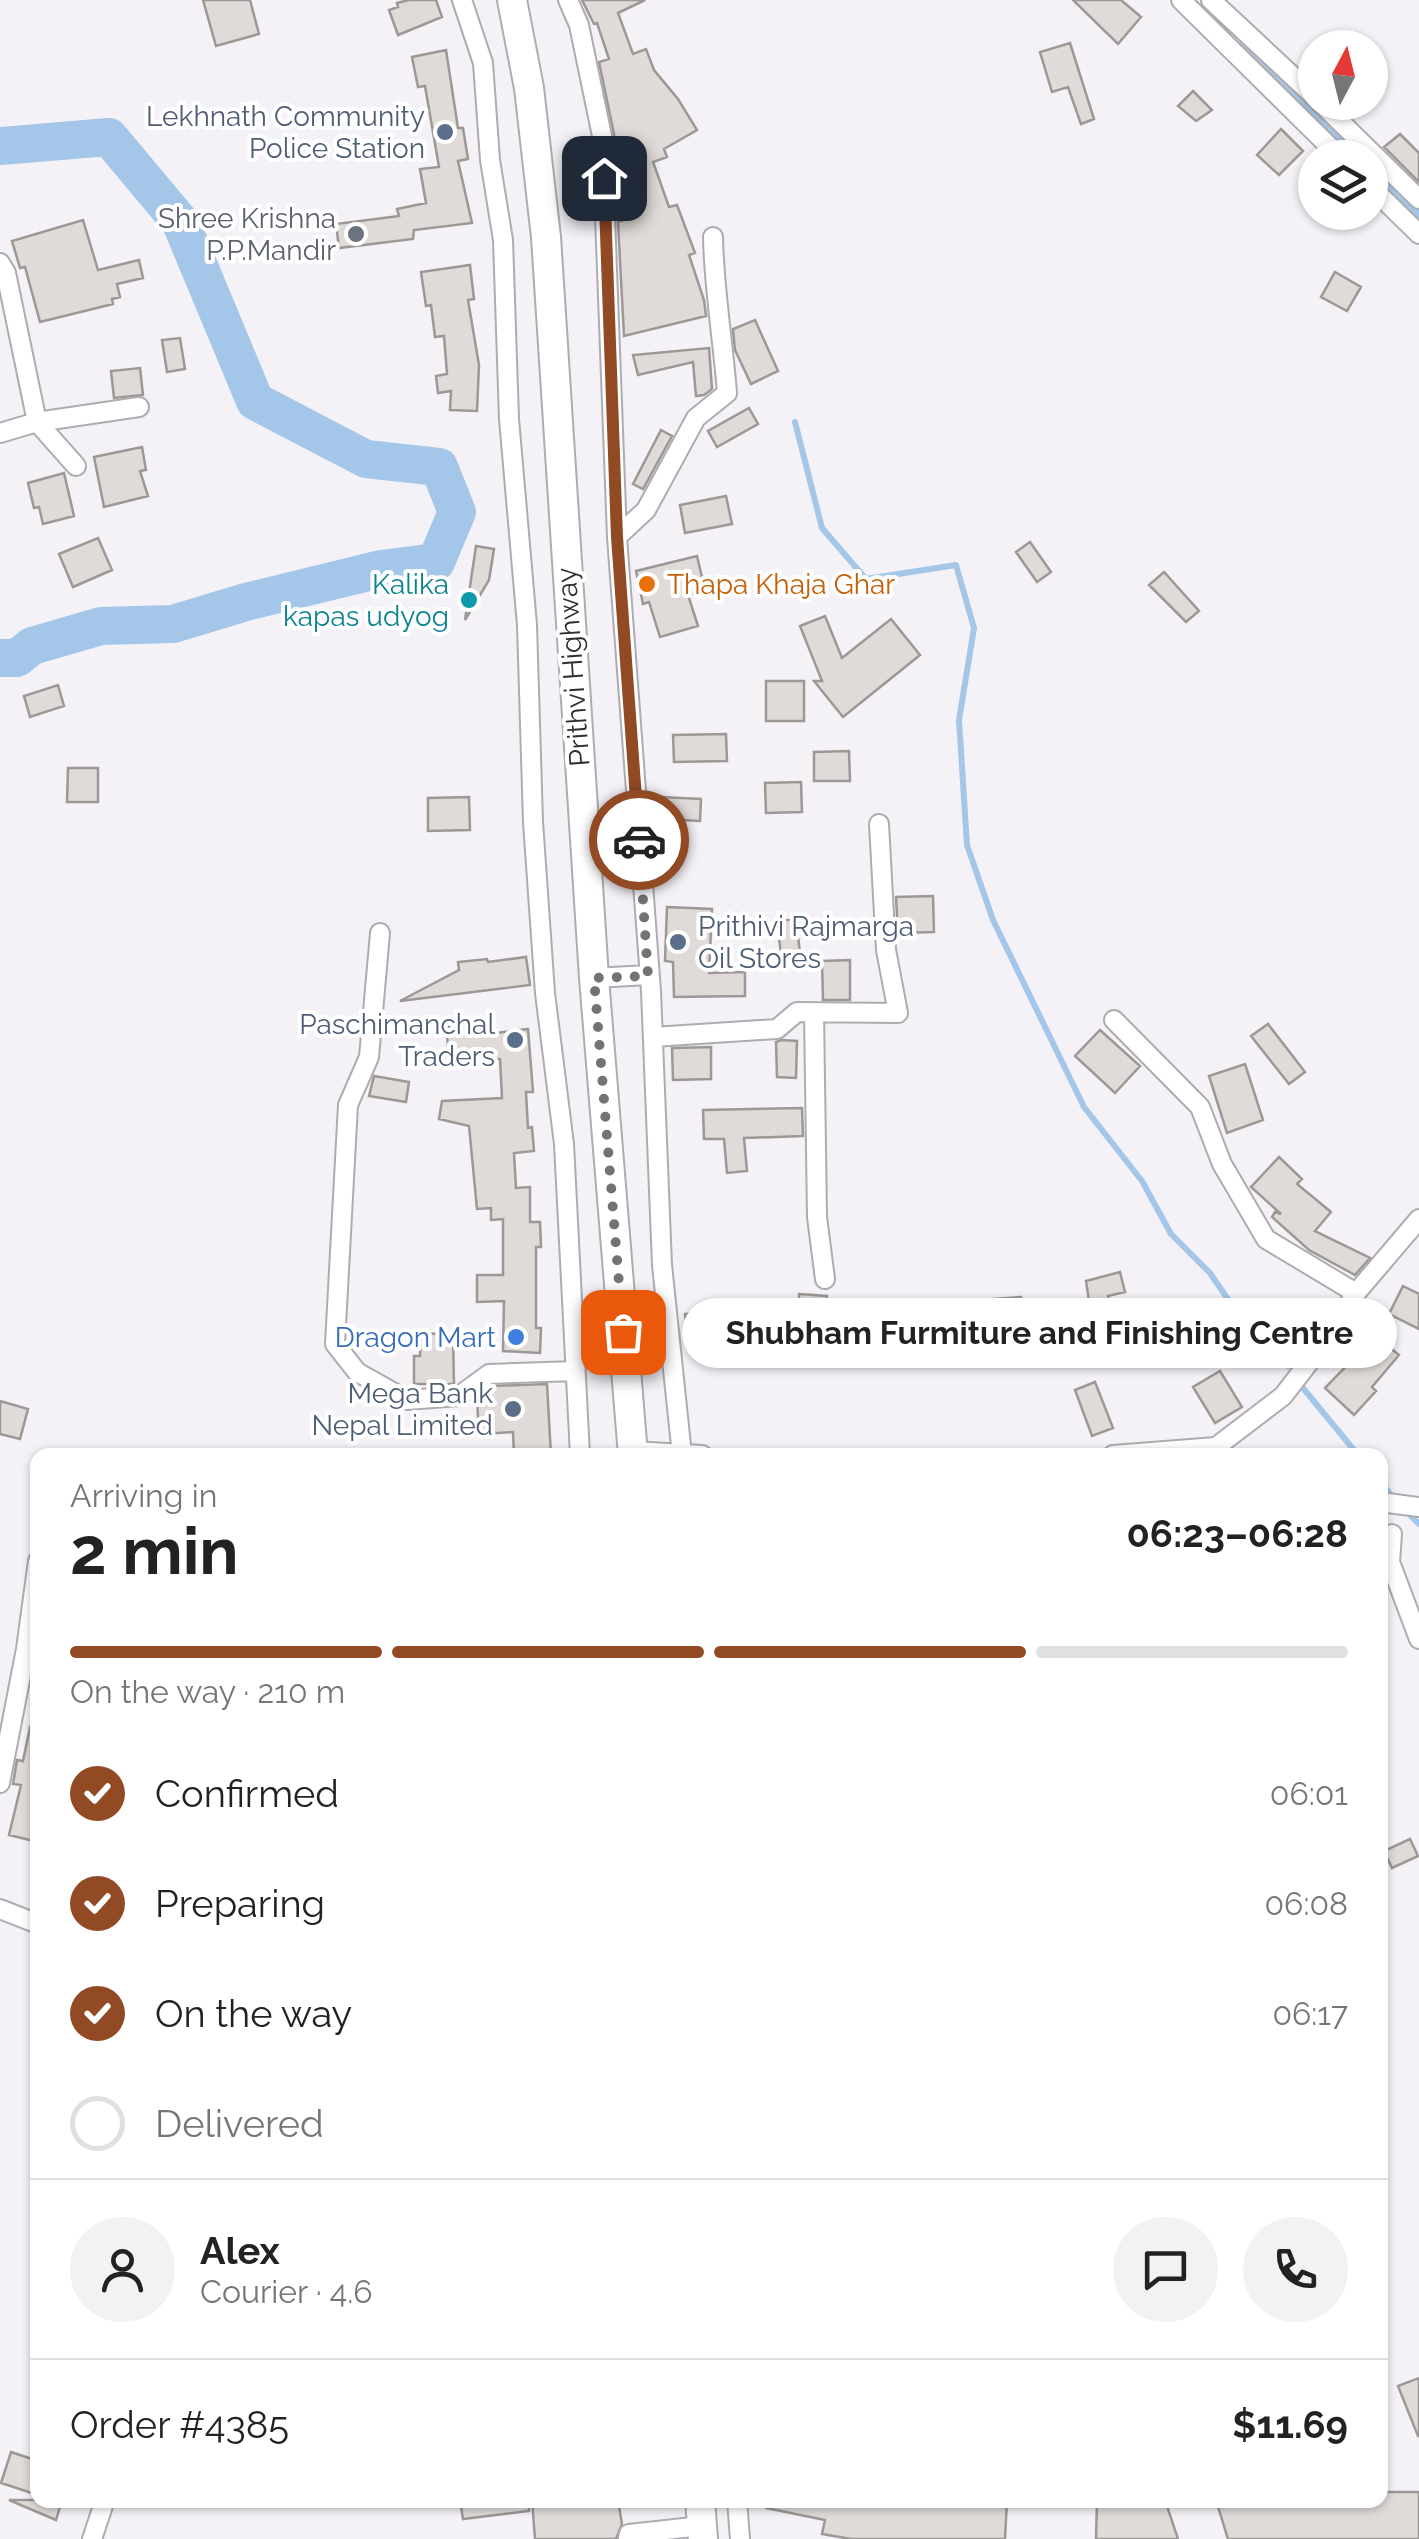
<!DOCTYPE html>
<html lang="en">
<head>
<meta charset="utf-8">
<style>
	:root { --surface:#fff; --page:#f2f2f2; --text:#222; --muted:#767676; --line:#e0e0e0; --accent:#914a24 }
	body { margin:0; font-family:Raleway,sans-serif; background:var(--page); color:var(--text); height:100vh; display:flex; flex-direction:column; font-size:38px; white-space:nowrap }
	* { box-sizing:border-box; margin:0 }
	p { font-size:32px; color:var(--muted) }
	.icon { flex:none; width:55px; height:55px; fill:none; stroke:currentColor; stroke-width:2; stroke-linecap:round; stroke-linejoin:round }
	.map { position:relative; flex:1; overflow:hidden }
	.panel { position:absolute; left:30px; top:1448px; width:1358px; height:1060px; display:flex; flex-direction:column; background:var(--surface); border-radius:20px; box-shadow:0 2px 8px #0004 }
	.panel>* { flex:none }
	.needle { width:65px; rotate:7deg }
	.controls { position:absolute; left:1298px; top:30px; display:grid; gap:20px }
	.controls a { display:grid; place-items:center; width:90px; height:90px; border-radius:50%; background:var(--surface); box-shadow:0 2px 8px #0004; font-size:50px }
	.pin { position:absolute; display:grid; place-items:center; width:85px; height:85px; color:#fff; margin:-42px; border-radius:20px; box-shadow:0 5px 15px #0006 }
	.courier { position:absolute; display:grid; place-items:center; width:100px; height:100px; margin:-50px; border:8px solid #914a24; border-radius:50%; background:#fff; color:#222; box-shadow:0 2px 12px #0007 }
	.bubble { position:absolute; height:70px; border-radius:35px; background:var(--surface); box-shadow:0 2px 8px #0004; font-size:32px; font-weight:700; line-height:70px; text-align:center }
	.overview em { font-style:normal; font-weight:700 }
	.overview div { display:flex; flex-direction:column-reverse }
	.overview { display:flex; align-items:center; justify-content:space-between; height:170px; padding:0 40px }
	h1 { font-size:65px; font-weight:700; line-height:75px }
	.bar { display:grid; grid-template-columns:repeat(4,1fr); gap:15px 10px; align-content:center; height:120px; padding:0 40px }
	.bar i { height:12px; border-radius:8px; background:var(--line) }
	.bar .current { background:var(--accent) }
	.bar p { grid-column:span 4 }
	.line { display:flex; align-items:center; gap:25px; padding:0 40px; border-top:2px solid var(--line) }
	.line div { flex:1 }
	.round { display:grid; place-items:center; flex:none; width:105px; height:105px; border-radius:52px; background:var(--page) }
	ol { padding:0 40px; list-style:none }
	li { display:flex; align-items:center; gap:30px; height:110px }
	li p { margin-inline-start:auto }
	li .icon { padding:10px; border-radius:50%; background:var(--accent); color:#fff; stroke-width:4 }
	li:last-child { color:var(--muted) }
	li i { width:55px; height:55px; border:5px solid var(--line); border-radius:50% }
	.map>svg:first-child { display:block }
</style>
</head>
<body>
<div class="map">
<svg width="1419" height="2539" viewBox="0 0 1419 2539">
	<rect width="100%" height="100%" fill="#f4f2f7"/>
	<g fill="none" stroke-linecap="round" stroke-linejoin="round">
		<path stroke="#a4c7e9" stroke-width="6" d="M795,422L822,528L866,579L956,565L974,628L959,720L967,845L993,920L1084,1107L1142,1181L1171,1234L1210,1273L1238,1314L1288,1366
			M1303,1388L1358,1455
			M1380,1482L1394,1498
			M1406,1511L1419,1524"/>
		<path stroke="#a4c7e9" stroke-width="22" d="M1245,51L1355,158
			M1370,172L1419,219"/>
		<path stroke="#a4c7e9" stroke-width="38" d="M0,146L109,137L181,223L255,401L366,459L439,467L457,512L436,562L381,569L246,602L173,624L101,626L32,646L17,658H0"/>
	</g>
	<path fill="#e0dbd8" stroke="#9d9896" stroke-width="2.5" d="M203,0H250L259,34L216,46Z
		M409,0H436L442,17L398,35L389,10L398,7L397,3Z
		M582,0H645L618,13L633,54L646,49L654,70L678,99L697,130L664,149L667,157L653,162L669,207L677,205L695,253L689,255L704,300L706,316L624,336L618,222L632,217L616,172L614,134L599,62L609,59L597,23L594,24Z
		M1073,0H1121L1141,17L1118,44Z
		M1070,43L1094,119L1081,124L1068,87L1052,92L1040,52Z
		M446,50L458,128H463L468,159L458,161L472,223L414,230L413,239L339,248L336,224L399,216L397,209L426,203L420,169L439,167L425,86L418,87L412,57Z
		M1193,91L1212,110L1196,121L1178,106Z
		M1281,129L1303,151L1279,175L1257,155Z
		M1400,134L1419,153V182L1384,147Z
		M83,220L98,270L139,260L143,278L117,284L120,297L112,299L113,304L40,322L25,267L20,268L12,241Z
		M470,265L474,299L468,300L479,365L477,411L450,410L451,391L438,393L436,376L447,374L444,336L435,337L431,305L426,306L421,272Z
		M1335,272L1361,287L1347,311L1321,297Z
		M755,320L778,371L751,384L735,350L733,329Z
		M180,338L185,369L167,372L162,340Z
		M709,348L712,389L704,395L696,396L693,362L638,375L633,355Z
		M140,368L143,395L114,398L111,371Z
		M749,408L758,424L717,447L708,431Z
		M661,430L672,436L643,489L633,484Z
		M142,447L146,470L140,471L148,496L104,507L94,457Z
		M64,473L74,516L43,524L39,507L34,508L28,483Z
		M726,496L732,524L685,533L680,505Z
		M98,538L112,570L73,587L59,554Z
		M1030,542L1051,572L1037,582L1016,552Z
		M476,546L494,549L489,580L465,620Z
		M697,556L705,590L688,595L698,626L660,637L649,602L643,604L636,571Z
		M1164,572L1199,611L1186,622L1149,585Z
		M825,616L842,658L891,619L920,655L843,717L814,681H822L800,626Z
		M766,681H804V721H766Z
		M58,685L64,706L30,717L24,696Z
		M726,734L727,761L674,762L673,735Z
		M849,751L850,781H814V752Z
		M68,768H98V802H67Z
		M801,782L802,812L766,813L765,783Z
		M469,797L470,830L428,831V798Z
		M660,797L701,799L700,821L659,819Z
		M933,896L934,932L898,933L896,897Z
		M667,907L712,909L709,973L745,972V996L674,997L673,962L665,961Z
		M796,919L800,953L781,955L777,921Z
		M526,957L530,985L400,1001L459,970L458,962L487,959L488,962Z
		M850,960V1000H823L822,961Z
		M1268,1024L1305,1072L1289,1084L1251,1036Z
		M468,1026L469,1036L528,1029L533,1092H526L528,1128L532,1127L534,1151L514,1153L516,1188L530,1187V1222H540L541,1247H536V1328H541L540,1353L503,1351L504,1301L477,1302V1275H503V1219L491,1220V1208L477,1209L469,1126L439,1119L442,1101L502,1098L500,1059L450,1064L446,1027Z
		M1100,1030L1140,1066L1115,1093L1075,1056Z
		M781,1040L797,1041L796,1078L777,1077L776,1042Z
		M711,1047V1079L673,1080L672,1048Z
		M1245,1064L1263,1120L1227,1133L1209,1076Z
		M374,1076L409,1082L406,1102L369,1096Z
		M802,1108L803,1136L744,1138L747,1171L727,1173L724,1139H704L703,1110Z
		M1279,1157L1302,1179L1297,1184L1331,1212L1315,1231L1370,1258L1355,1275L1309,1250L1272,1217L1275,1212L1281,1214L1251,1187Z
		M1120,1272L1125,1292L1108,1296L1114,1332L1094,1335L1086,1281Z
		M1403,1286L1419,1294V1329L1389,1314Z
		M799,1294L827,1296L825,1320L781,1317L782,1323L687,1331L685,1314L799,1303Z
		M1021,1297L1024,1332L991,1334L990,1344L937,1341V1349L920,1348L921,1305L994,1307V1299Z
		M1355,1320L1399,1355L1372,1387L1376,1391L1354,1415L1325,1388L1359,1353L1341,1341Z
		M819,1323L855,1326L854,1342L817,1339Z
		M421,1333L453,1335L454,1384H414V1356H420Z
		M1220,1371L1242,1407L1215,1423L1193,1387Z
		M1095,1382L1113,1428L1092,1436L1075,1390Z
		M547,1384L551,1455H514L513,1432L479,1434L477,1399L493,1386Z
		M0,1401L28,1409L20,1439L0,1434Z
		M30,1727L38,1728V1842L9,1835L21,1785L13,1784L17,1760L23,1761Z
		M1410,1839L1418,1856L1392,1868L1384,1851Z
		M1419,2378V2436H1418L1398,2386Z
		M11,2452L38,2461V2495L1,2483Z
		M1380,2492H1419V2539H1228L1216,2500H1380Z
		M9,2500H62L56,2520Z
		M460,2500H529V2511L463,2519Z
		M532,2500H618L622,2524L616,2539H535Z
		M767,2500H909L969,2504V2500H1007L1005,2539H851L822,2534L825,2520L766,2508Z
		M1097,2500H1165L1178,2539H1096Z"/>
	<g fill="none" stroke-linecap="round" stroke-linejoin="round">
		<g stroke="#aeacb0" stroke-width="22">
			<path id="minor" d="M462,0L483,63L490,160L503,240L509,419L527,625L533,822L545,993L564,1144L580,1455
				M568,0L579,25L602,136L617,537L651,991L662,1265L682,1455
				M1181,0L1341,158
				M1211,0L1315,97
				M1320,102L1419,199
				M1370,186L1419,234
				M0,263L6,273L37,422L139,407
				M0,433L37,422L76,466
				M617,537L646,510L696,418L727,393C723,340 714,290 713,237
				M380,933L369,1057L348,1105L335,1344L357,1372L407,1400L459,1396L489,1374L575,1371
				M594,978L648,975
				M814,1012L817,1217L825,1279
				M1114,1020L1200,1107L1222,1164L1266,1239L1356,1293
				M653,1037L777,1029L797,1012L898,1013L886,950L879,824
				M633,1451L702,1455
				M1113,1455L1216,1447L1283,1396L1317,1352L1356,1293L1419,1219
				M1380,1502L1419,1507
				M1392,1534L1390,1562L1419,1639
				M0,1783L26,1649L38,1561
				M0,1909L38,1924
				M737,2500L740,2539
				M92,2539L105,2500
				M628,2539L629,2534L702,2526"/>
		</g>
		<g stroke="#aeacb0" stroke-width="32">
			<path id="trunk" d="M512,0L529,88L546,237L594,978L633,1455
				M700,2500L703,2539"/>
		</g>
		<use href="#minor" stroke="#fff" stroke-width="18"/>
		<use href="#trunk" stroke="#fff" stroke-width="28"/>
	</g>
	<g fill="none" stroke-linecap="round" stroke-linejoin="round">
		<path stroke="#737275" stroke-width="10" stroke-dasharray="0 18" d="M623,1332L594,978L648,976L639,840"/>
		<path stroke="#914a24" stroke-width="12" d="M604,178L617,537L639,840"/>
	</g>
	<g fill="#5c6f8a" stroke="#fff" stroke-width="4">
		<circle cx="445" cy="132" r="10"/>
		<circle cx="678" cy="942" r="10"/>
		<circle cx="515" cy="1040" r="10"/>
		<circle cx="513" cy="1409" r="10"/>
	</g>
	<circle fill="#6b7280" stroke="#fff" stroke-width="4" cx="356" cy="234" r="10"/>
	<circle fill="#e8710a" stroke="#fff" stroke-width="4" cx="647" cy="584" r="10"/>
	<circle fill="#0f9aa8" stroke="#fff" stroke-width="4" cx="469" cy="600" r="10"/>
	<circle fill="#3f7fe0" stroke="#fff" stroke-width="4" cx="516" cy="1337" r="10"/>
	<g text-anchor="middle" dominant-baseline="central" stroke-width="8" stroke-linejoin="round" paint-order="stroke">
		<g font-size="28" fill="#4e5e75" stroke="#fff" text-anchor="end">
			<text x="425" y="116">Lekhnath Community<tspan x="425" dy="32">Police Station</tspan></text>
			<text x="698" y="926" text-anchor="start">Prithivi Rajmarga<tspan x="698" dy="32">Oil Stores</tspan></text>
			<text x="495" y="1024">Paschimanchal<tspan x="495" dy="32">Traders</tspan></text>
			<text x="493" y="1393">Mega Bank<tspan x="493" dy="32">Nepal Limited</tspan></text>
		</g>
		<g font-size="28" fill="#5b616d" stroke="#fff" text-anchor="end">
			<text x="336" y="218">Shree Krishna<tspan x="336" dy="32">P.P.Mandir</tspan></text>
		</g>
		<g font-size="28" fill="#0d838f" stroke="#fff" text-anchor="end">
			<text x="449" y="584">Kalika<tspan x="449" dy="32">kapas udyog</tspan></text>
		</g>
		<g font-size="28" fill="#c56008" stroke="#fff" text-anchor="start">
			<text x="667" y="584">Thapa Khaja Ghar</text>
		</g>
		<g font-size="28" fill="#2e2d2f" stroke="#fff">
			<text transform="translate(573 667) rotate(-94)">Prithvi Highway</text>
		</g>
		<g font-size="28" fill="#366cbe" stroke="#fff" text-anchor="end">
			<text x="496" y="1337">Dragon Mart</text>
		</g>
	</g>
</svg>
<div class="controls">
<a><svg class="needle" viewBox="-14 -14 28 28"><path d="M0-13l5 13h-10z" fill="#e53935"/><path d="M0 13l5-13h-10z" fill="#767676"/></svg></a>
<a><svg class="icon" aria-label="layers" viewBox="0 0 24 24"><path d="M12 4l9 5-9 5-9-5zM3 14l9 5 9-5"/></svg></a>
</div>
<div class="pin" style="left:623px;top:1332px;background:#ea580c"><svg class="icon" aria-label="bag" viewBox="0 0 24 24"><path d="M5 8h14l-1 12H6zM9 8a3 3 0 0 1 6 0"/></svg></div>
<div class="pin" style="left:604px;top:178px;background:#1f2937"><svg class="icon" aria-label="home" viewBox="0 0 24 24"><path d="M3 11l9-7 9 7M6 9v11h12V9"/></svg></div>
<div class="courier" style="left:639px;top:840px"><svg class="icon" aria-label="car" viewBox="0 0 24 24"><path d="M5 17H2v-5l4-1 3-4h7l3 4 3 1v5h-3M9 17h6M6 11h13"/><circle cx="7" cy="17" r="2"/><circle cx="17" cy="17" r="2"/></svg></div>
<div class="bubble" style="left:682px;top:1298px;width:715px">Shubham Furmiture and Finishing Centre</div>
<section class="panel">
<div class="overview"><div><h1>2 min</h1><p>Arriving in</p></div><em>06:23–06:28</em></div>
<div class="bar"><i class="current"></i><i class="current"></i><i class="current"></i><i></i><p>On the way · 210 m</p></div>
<ol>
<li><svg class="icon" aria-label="check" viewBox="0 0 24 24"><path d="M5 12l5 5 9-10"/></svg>Confirmed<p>06:01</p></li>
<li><svg class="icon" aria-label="check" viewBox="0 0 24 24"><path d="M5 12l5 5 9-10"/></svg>Preparing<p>06:08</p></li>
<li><svg class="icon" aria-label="check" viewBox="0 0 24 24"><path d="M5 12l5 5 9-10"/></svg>On the way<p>06:17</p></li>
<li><i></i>Delivered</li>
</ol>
<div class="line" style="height:180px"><a class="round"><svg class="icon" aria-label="person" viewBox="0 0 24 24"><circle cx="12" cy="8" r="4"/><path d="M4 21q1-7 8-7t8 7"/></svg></a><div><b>Alex</b><p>Courier · 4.6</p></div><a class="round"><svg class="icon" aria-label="chat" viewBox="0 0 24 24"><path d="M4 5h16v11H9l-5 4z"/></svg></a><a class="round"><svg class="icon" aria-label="phone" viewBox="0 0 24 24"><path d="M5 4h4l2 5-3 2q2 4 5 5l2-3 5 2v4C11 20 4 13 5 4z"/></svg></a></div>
<div class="line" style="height:130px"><div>Order #4385</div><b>$11.69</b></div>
</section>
</div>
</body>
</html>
